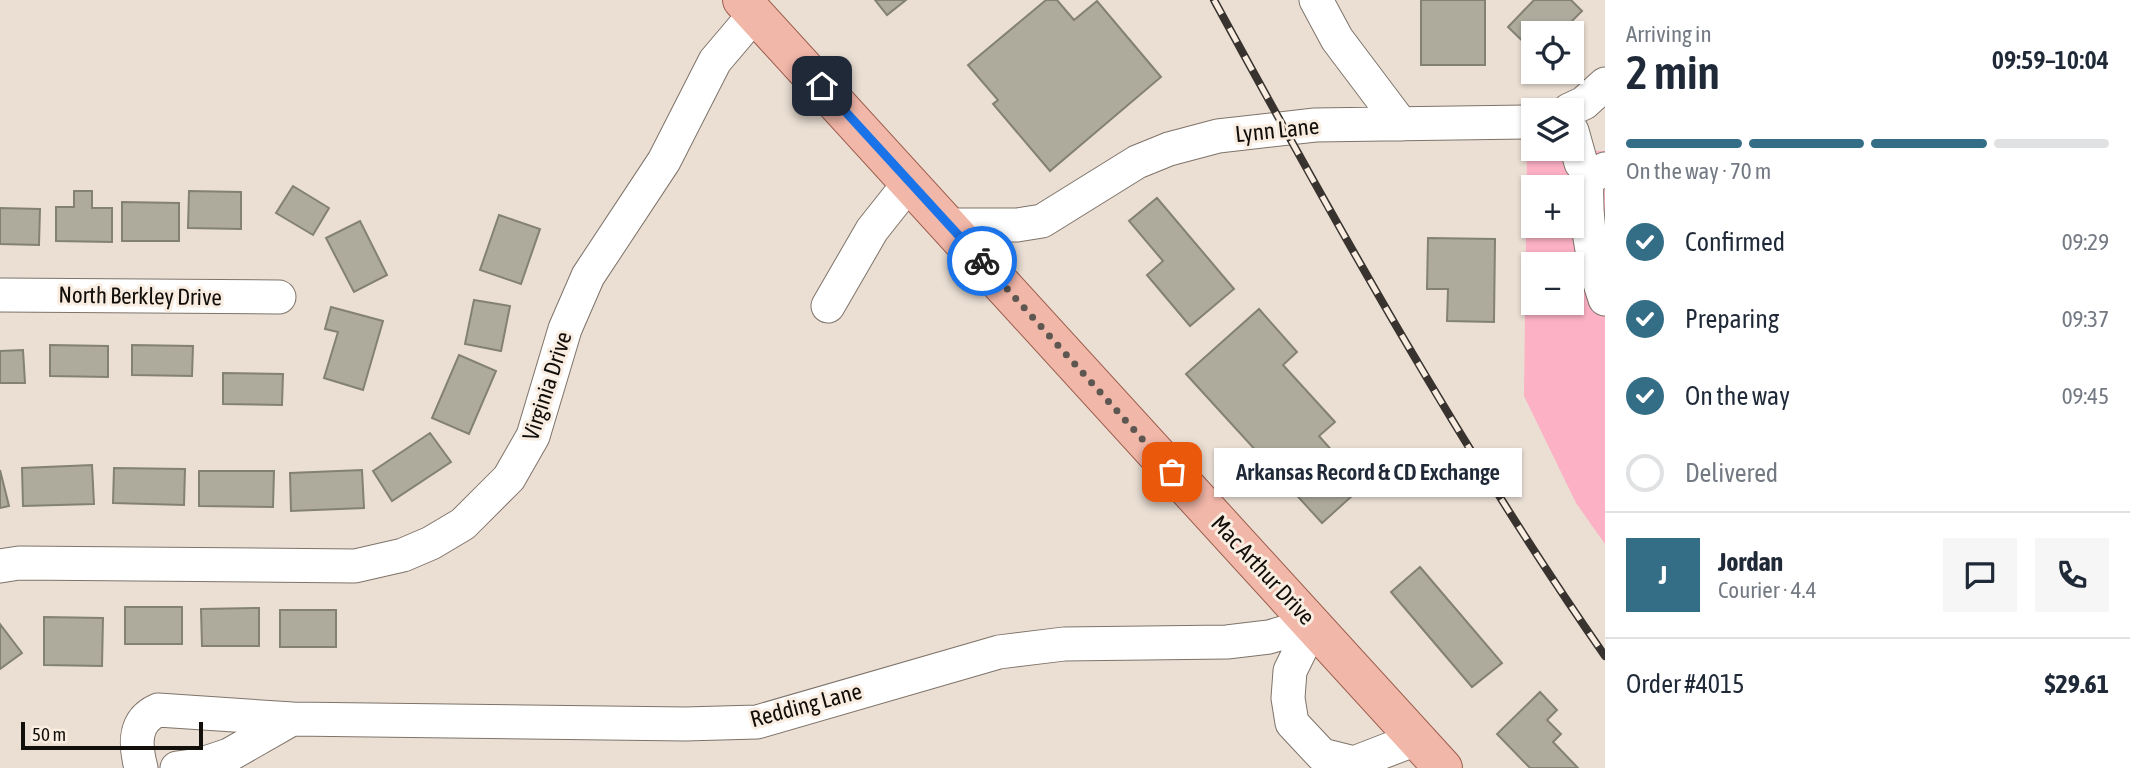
<!DOCTYPE html>
<html lang="en">
<head>
<meta charset="utf-8">
<style>
	:root { --surface:#fff; --page:#f6f6f7; --text:#1f2937; --muted:#747a83; --line:#e0e1e3; --accent:#336d86 }
	body { margin:0; font-family:"Asap Condensed",sans-serif; background:var(--page); color:var(--text); height:100vh; display:flex; flex-direction:column; font-size:26px; white-space:nowrap }
	* { box-sizing:border-box; margin:0 }
	p { font-size:23px; color:var(--muted) }
	.icon { flex:none; width:38px; height:38px; fill:none; stroke:currentColor; stroke-width:2; stroke-linecap:round; stroke-linejoin:round }
	.map { position:relative; flex:1; overflow:hidden }
	.sheet { display:flex; flex-direction:column; background:var(--surface); width:525px }
	.sheet>* { flex:none }
	.tools { position:absolute; left:1521px; top:21px; display:grid; gap:14px }
	.tools a { display:grid; place-items:center; width:63px; height:63px; border-radius:0px; background:var(--surface); box-shadow:0 2px 5px #0004; font-size:35px }
	.scale { position:absolute; left:21px; bottom:18px; width:182px; box-sizing:border-box; padding-left:7px; border:4px solid #120e0a; border-top:0; font-size:19px; line-height:24px; white-space:nowrap; color:#120e0a; -webkit-text-stroke:5px #f9ede1; paint-order:stroke }
	.pin { position:absolute; display:grid; place-items:center; width:60px; height:60px; color:#fff; margin:-30px; border-radius:14px; box-shadow:0 4px 10px #0006 }
	.courier { position:absolute; display:grid; place-items:center; width:70px; height:70px; margin:-35px; border:5px solid #1a73e8; border-radius:50%; background:#fff; color:#222; box-shadow:0 2px 9px #0007 }
	.bubble { position:absolute; height:49px; border-radius:0px; background:var(--surface); box-shadow:0 2px 5px #0004; font-size:23px; font-weight:600; line-height:49px; text-align:center }
	.head em { font-style:normal; font-weight:600 }
	.head div { display:flex; flex-direction:column-reverse }
	.head { display:flex; align-items:center; justify-content:space-between; height:119px; padding:0 21px }
	h1 { font-size:46px; font-weight:600; line-height:52px }
	.bar { display:grid; grid-template-columns:repeat(4,1fr); gap:10px 7px; align-content:center; height:84px; padding:0 21px }
	.bar i { height:9px; border-radius:5px; background:var(--line) }
	.bar .current { background:var(--accent) }
	.bar p { grid-column:span 4 }
	.line { display:flex; align-items:center; gap:18px; padding:0 21px; border-top:2px solid var(--line) }
	.line div { flex:1 }
	.round { display:grid; place-items:center; flex:none; width:74px; height:74px; border-radius:0px; background:var(--page) }
	ol { padding:0 21px; list-style:none }
	li { display:flex; align-items:center; gap:21px; height:77px }
	li p { margin-inline-start:auto }
	li .icon { padding:7px; border-radius:50%; background:var(--accent); color:#fff; stroke-width:4 }
	li:last-child { color:var(--muted) }
	li i { width:38px; height:38px; border:4px solid var(--line); border-radius:50% }
	main { display:flex; flex:1; min-height:0 }
	.map>svg:first-child { display:block }
</style>
</head>
<body>
<main>
<div class="map">
<svg width="1605" height="768" viewBox="0 0 1605 768">
	<rect width="100%" height="100%" fill="#ebdfd4"/>
	<path fill="#fcb1c5" fill-rule="evenodd" d="M1527,149L1605,151V544L1576,503L1524,396ZM1533,187H1572V226H1533ZM1533,264H1572V303H1533Z"/>
	<path fill="#aeab9d" stroke="#838174" stroke-width="2" d="M875,0H906L887,15Z
		M1046,0H1057L1074,20L1097,1L1161,77L1050,171L993,104L998,100L968,65Z
		M1421,0H1485V65H1421Z
		M1534,0H1571L1582,11L1560,33H1533V51L1508,27Z
		M293,186L329,208L313,235L276,213Z
		M74,191H92V208H112V242L56,241V207H74Z
		M189,191L241,192V229L188,228Z
		M1157,198L1234,289L1190,326L1147,275L1163,261L1129,221Z
		M122,202L179,203V241H122Z
		M0,208L40,209L39,245L0,244Z
		M499,215L540,229L521,284L480,270Z
		M360,221L387,275L354,292L326,238Z
		M1428,238L1495,239L1494,322L1447,321L1448,289H1427Z
		M474,300L510,306L501,351L465,344Z
		M331,307L383,321L363,390L324,378L338,332L325,329Z
		M1259,309L1297,352L1283,365L1335,422L1319,436L1363,486L1322,523L1186,374Z
		M50,345L108,346V377L50,376Z
		M132,345L193,346L192,376L132,375Z
		M23,350L25,383H0V351Z
		M459,355L496,371L469,434L432,418Z
		M223,373L283,374L282,405L223,404Z
		M430,433L451,462L392,501L373,471Z
		M92,465L94,504L23,506L22,468Z
		M114,468L185,469L184,505L113,503Z
		M0,470L9,506L0,508Z
		M362,470L364,508L291,511L290,473Z
		M199,471H274L273,507L199,506Z
		M1420,567L1502,663L1472,687L1391,592Z
		M125,607H182V644H125Z
		M259,608V646H202L201,609Z
		M280,610H336V647H280Z
		M44,617L103,618L102,666L44,665Z
		M0,624L22,653L0,669Z
		M1540,692L1557,710L1547,720L1561,734L1553,742L1578,768H1530L1497,734Z"/>
	<g fill="none" stroke-linecap="round" stroke-linejoin="round">
		<g stroke="#7e7369" stroke-width="35">
			<path id="minor" d="M1316,0L1337,39L1401,124
				M1569,110L1584,103L1605,84
				M1572,131L1581,163L1592,176
				M1605,169L1587,179C1585,219 1592,261 1605,299
				M950,225H1017L1042,221L1137,162L1169,149L1218,136L1315,125L1533,122
				M0,295L279,297
				M828,306L872,230L910,182
				M0,566L19,563L355,566L403,555L431,543L463,524L509,478L533,436L565,329L588,276L664,161L715,61L754,15
				M1313,624L1290,671L1288,698L1292,723L1322,755L1354,763L1416,739
				M141,768C135,745 133,721 158,710L292,719
				M177,768L199,765L229,755L292,719L685,724L757,722L999,652L1064,644L1227,642L1269,637L1313,624"/>
		</g>
		<g stroke="#9c5d4c" stroke-width="40">
			<path id="major" d="M742,0L1443,768"/>
		</g>
		<use href="#minor" stroke="#fff" stroke-width="33"/>
		<use href="#major" stroke="#f1b7a9" stroke-width="38"/>
		<g stroke="#38332e" stroke-width="8">
			<path id="rail" d="M1214,0C1336,224 1459,446 1605,656"/>
		</g>
		<use href="#rail" stroke="#f9ede1" stroke-width="5" stroke-dasharray="16" stroke-linecap="butt"/>
	</g>
	<g fill="none" stroke-linecap="round" stroke-linejoin="round">
		<path stroke="#5e5751" stroke-width="7" stroke-dasharray="0 12.6" d="M982,261L1172,472"/>
		<path stroke="#1a73e8" stroke-width="9" d="M822,86L982,261"/>
	</g>
	<g text-anchor="middle" dominant-baseline="central" stroke-width="6" stroke-linejoin="round" paint-order="stroke">
		<g font-size="23" fill="#120e0a" stroke="#f9ede1">
			<text transform="translate(1277 130) rotate(-6)">Lynn Lane</text>
			<text transform="translate(140 296) rotate(1)">North Berkley Drive</text>
			<text transform="translate(547 386) rotate(-72)">Virginia Drive</text>
			<text transform="translate(1263 570) rotate(47)">Mac Arthur Drive</text>
			<text transform="translate(806 705) rotate(-15)">Redding Lane</text>
		</g>
	</g>
</svg>
<div class="tools">
<a><svg class="icon" aria-label="locate" viewBox="0 0 24 24"><circle cx="12" cy="12" r="6"/><path d="M12 2v4M12 18v4M2 12h4M18 12h4"/></svg></a>
<a><svg class="icon" aria-label="layers" viewBox="0 0 24 24"><path d="M12 4l9 5-9 5-9-5zM3 14l9 5 9-5"/></svg></a>
<a>+</a>
<a>−</a>
</div>
<div class="scale">50 m</div>
<div class="pin" style="left:1172px;top:472px;background:#ea580c"><svg class="icon" aria-label="bag" viewBox="0 0 24 24"><path d="M5 8h14l-1 12H6zM9 8a3 3 0 0 1 6 0"/></svg></div>
<div class="pin" style="left:822px;top:86px;background:#1f2937"><svg class="icon" aria-label="home" viewBox="0 0 24 24"><path d="M3 11l9-7 9 7M6 9v11h12V9"/></svg></div>
<div class="courier" style="left:982px;top:261px"><svg class="icon" aria-label="bike" viewBox="0 0 24 24"><circle cx="6" cy="16" r="4"/><circle cx="18" cy="16" r="4"/><path d="M6 16l4-8h5l3 8M10 8l3 8H6M13 5h3"/></svg></div>
<div class="bubble" style="left:1214px;top:448px;width:308px">Arkansas Record &amp; CD Exchange</div>
</div>
<section class="sheet">
<div class="head"><div><h1>2 min</h1><p>Arriving in</p></div><em>09:59–10:04</em></div>
<div class="bar"><i class="current"></i><i class="current"></i><i class="current"></i><i></i><p>On the way · 70 m</p></div>
<ol>
<li><svg class="icon" aria-label="check" viewBox="0 0 24 24"><path d="M5 12l5 5 9-10"/></svg>Confirmed<p>09:29</p></li>
<li><svg class="icon" aria-label="check" viewBox="0 0 24 24"><path d="M5 12l5 5 9-10"/></svg>Preparing<p>09:37</p></li>
<li><svg class="icon" aria-label="check" viewBox="0 0 24 24"><path d="M5 12l5 5 9-10"/></svg>On the way<p>09:45</p></li>
<li><i></i>Delivered</li>
</ol>
<div class="line" style="height:126px"><b class="round" style="background:var(--accent);color:#fff">J</b><div><b>Jordan</b><p>Courier · 4.4</p></div><a class="round"><svg class="icon" aria-label="chat" viewBox="0 0 24 24"><path d="M4 5h16v11H9l-5 4z"/></svg></a><a class="round"><svg class="icon" aria-label="phone" viewBox="0 0 24 24"><path d="M5 4h4l2 5-3 2q2 4 5 5l2-3 5 2v4C11 20 4 13 5 4z"/></svg></a></div>
<div class="line" style="height:91px"><div>Order #4015</div><b>$29.61</b></div>
</section>
</main>
</body>
</html>
